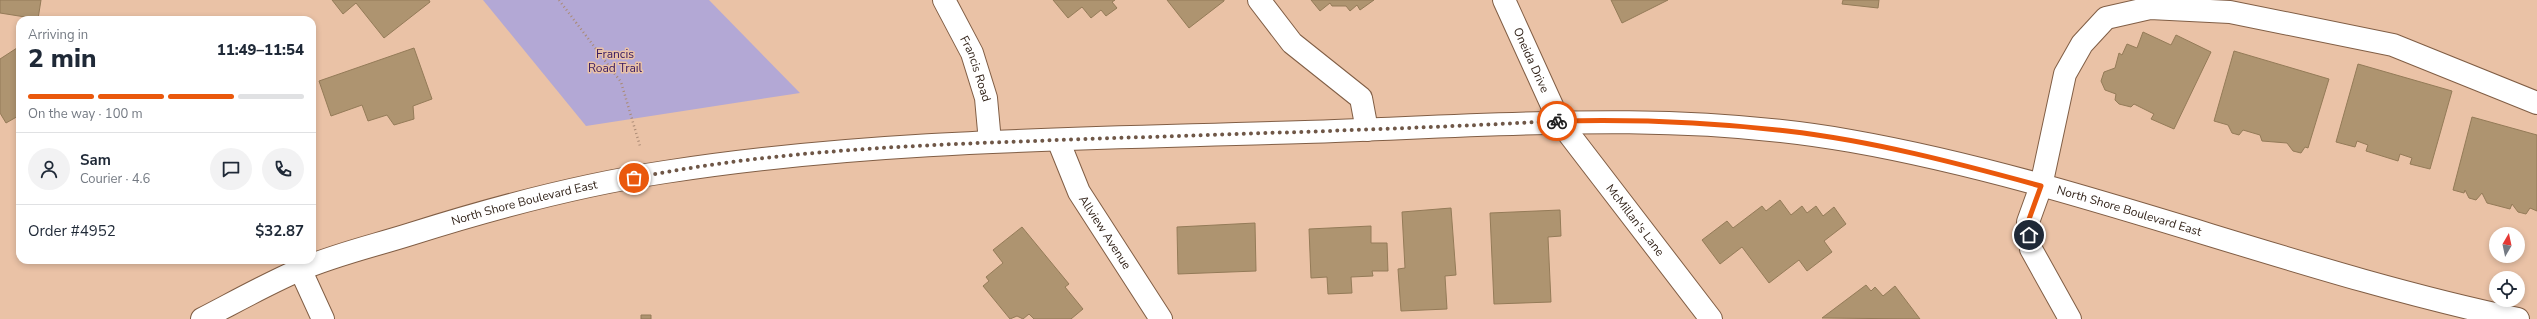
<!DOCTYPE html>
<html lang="en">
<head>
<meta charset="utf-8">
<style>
	:root { --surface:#fff; --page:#f2f2f3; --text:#1f2937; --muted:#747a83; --line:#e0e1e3; --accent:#ea580c }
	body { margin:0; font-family:"Nunito Sans",sans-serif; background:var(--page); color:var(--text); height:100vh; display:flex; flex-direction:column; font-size:15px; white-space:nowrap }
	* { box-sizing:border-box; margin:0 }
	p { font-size:13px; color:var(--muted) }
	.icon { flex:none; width:22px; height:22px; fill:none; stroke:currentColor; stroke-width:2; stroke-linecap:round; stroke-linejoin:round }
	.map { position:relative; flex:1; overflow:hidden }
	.panel { position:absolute; left:16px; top:16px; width:300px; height:248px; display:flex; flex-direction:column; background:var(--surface); border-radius:12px; box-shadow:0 2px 6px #0003 }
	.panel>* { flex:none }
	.needle { width:26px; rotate:9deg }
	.tools { position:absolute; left:2489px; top:227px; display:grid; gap:8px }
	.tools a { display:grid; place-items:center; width:36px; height:36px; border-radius:50%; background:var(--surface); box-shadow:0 2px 6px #0003; font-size:20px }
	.pin { position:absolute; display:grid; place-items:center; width:34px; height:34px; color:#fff; margin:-17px; border:2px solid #fff; border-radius:50%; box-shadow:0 1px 4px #0007 }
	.courier { position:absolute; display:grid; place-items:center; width:40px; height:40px; margin:-20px; border:3px solid #ea580c; border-radius:50%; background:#fff; color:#222; box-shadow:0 1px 5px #0007 }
	.summary em { font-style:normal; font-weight:800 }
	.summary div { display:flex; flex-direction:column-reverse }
	.summary { display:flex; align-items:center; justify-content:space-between; height:68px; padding:0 12px }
	h1 { font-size:26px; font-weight:800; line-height:30px }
	.bar { display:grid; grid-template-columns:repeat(4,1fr); gap:6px 4px; align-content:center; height:48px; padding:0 12px }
	.bar i { height:5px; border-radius:3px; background:var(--line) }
	.bar .selected { background:var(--accent) }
	.bar p { grid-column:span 4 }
	.line { display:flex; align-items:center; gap:10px; padding:0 12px; border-top:1px solid var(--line) }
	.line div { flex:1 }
	.round { display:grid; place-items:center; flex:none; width:42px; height:42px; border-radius:21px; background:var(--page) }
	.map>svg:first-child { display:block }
</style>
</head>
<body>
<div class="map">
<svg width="2537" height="319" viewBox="0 0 2537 319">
	<rect width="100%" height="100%" fill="#eac2a6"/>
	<path fill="#b3a8d5" d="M483,0H709L800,93L586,126Z"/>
	<path fill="#ae9470" stroke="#947b58" d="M0,0H41L38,19L0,13Z
		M332,0H429L430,2L384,38L356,3L343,14Z
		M1053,0H1115L1112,2L1117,8L1106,16L1101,10L1091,18L1082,7L1068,18Z
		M1167,0H1224V1L1189,28Z
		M1311,0H1374L1360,10L1357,5L1350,11L1346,6H1332L1330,3L1320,11Z
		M1611,0H1668L1622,23Z
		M1843,0H1879L1878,8L1842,4Z
		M2143,32L2171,45L2176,35L2211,52L2174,129L2151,119L2154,114L2134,104L2131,107L2119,104L2115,100L2116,94L2105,90L2101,81L2104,72L2115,68L2119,53L2122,55L2127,44L2137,48Z
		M20,46V115L6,123L0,113V59Z
		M414,48L432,99L413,106L414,119L394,125L387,115L368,121L362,105L331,116L319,81Z
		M2234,51L2329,79L2308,148L2305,147L2301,153L2293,151L2287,143L2262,141L2260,135L2243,130L2239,135L2232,133L2228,125L2214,121Z
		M2358,64L2452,91L2430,169L2410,164L2412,158L2400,154L2398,161L2366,151L2368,145L2357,141L2355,147L2336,142Z
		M2472,117L2537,135V211L2530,208L2526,214L2518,212L2512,204L2510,209L2487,203L2482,193L2476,200L2469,198L2465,190L2464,193L2453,190Z
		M1780,200L1791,215L1802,206L1807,213L1816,206L1823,216L1834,207L1846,224L1824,241L1832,252L1807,271L1799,260L1769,283L1742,247L1720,264L1702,240L1727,221L1733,228L1762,206L1766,211Z
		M1451,208L1456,275L1445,276L1447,309L1401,311L1398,269L1405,268L1402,212Z
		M1560,210L1561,236L1548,237L1551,302L1494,304L1490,213Z
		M1255,223L1256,271L1178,274L1177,227Z
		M1371,226V243H1387L1388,271H1372L1373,276L1351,277L1352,293L1328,294L1327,277L1311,278L1309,229Z
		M1022,227L1069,284L1065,287L1083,309L1071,319H1034L1029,314L1023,319L1017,316L1010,319L983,286L989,281L986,277L1003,263L993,250Z
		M1866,285L1871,291L1875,287L1883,296L1895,286L1920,319L1822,318Z
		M641,315H651V319H641Z"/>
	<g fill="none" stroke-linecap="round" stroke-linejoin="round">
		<g stroke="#815e45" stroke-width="24">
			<g id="minor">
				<path id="s1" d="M944,0L972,53L986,98L990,142"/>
				<path d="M1259,0L1292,43L1361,98L1367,130"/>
				<path id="s2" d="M1504,0L1559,121L1711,319"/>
				<path id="s3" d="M1058,140L1079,192L1161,319"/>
				<path d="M296,260L323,319"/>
				<path d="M2070,319L2031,249L2028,222L2041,186L2065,74L2082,44L2106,18L2150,8L2230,12L2393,45L2537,103"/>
			</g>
		</g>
		<g stroke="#815e45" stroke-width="24">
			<g id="major">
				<path id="s4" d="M202,319C233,303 265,285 297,271C333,255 373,246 411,234C493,208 579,185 665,172C876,139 1092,139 1305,132C1488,126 1671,109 1851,141C2078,181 2293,272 2518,319"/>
			</g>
		</g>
		<path stroke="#aa8a74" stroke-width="2.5" stroke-dasharray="1 3" stroke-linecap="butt" d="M559,0L621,82L640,146"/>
		<use href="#minor" stroke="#fff" stroke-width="22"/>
		<use href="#major" stroke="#fff" stroke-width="22"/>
	</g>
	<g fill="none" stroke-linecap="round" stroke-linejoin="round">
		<path stroke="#6f5747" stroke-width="4" stroke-dasharray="0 7.2" d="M634,178C774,150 919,145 1060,140C1226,134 1392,130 1557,121"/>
		<path stroke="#ea580c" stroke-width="5" d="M1557,121C1633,119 1711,122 1787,131C1873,141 1957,163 2041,186L2028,222L2029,235"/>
	</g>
	<g text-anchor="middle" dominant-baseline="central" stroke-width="3" stroke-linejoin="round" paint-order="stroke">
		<g font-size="12" fill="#361962" stroke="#eac2a6">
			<text x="615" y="54">Francis<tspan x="615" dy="14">Road Trail</tspan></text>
		</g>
		<g font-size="12" fill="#2d1e14" stroke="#eac2a6">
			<text stroke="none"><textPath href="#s2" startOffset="66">Oneida Drive</textPath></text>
			<text stroke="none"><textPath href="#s1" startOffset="76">Francis Road</textPath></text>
			<text stroke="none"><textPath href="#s4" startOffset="344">North Shore Boulevard East</textPath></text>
			<text stroke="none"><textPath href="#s4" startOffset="1964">North Shore Boulevard East</textPath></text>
			<text stroke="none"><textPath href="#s2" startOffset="258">McMillan's Lane</textPath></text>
			<text stroke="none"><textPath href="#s3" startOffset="104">Allview Avenue</textPath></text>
		</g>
	</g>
</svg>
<div class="tools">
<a><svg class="needle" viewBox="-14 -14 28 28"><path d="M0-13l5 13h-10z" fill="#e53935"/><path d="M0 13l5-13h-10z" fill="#747a83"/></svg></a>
<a><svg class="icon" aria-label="locate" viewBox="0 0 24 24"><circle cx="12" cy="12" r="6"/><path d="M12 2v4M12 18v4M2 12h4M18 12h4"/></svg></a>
</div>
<div class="pin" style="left:634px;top:178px;background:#ea580c"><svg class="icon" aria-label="bag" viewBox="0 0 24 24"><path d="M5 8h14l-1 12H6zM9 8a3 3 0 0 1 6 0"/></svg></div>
<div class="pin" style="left:2029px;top:235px;background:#1f2937"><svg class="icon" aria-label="home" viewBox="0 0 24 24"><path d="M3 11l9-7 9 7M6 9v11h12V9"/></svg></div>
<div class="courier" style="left:1557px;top:121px"><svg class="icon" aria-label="bike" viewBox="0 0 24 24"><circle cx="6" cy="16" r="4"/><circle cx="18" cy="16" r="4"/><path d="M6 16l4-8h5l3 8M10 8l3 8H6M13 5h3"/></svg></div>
<section class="panel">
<div class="summary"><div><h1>2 min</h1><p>Arriving in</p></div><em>11:49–11:54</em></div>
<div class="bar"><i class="selected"></i><i class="selected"></i><i class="selected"></i><i></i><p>On the way · 100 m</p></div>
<div class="line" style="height:72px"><a class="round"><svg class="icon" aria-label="person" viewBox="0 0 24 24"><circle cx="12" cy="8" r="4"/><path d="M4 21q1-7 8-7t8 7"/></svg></a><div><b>Sam</b><p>Courier · 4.6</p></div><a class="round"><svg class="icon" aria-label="chat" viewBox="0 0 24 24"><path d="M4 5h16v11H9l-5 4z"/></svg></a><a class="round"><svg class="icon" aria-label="phone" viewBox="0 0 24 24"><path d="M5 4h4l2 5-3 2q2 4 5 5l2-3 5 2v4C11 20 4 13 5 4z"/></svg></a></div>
<div class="line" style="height:52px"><div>Order #4952</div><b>$32.87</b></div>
</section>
</div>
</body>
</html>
